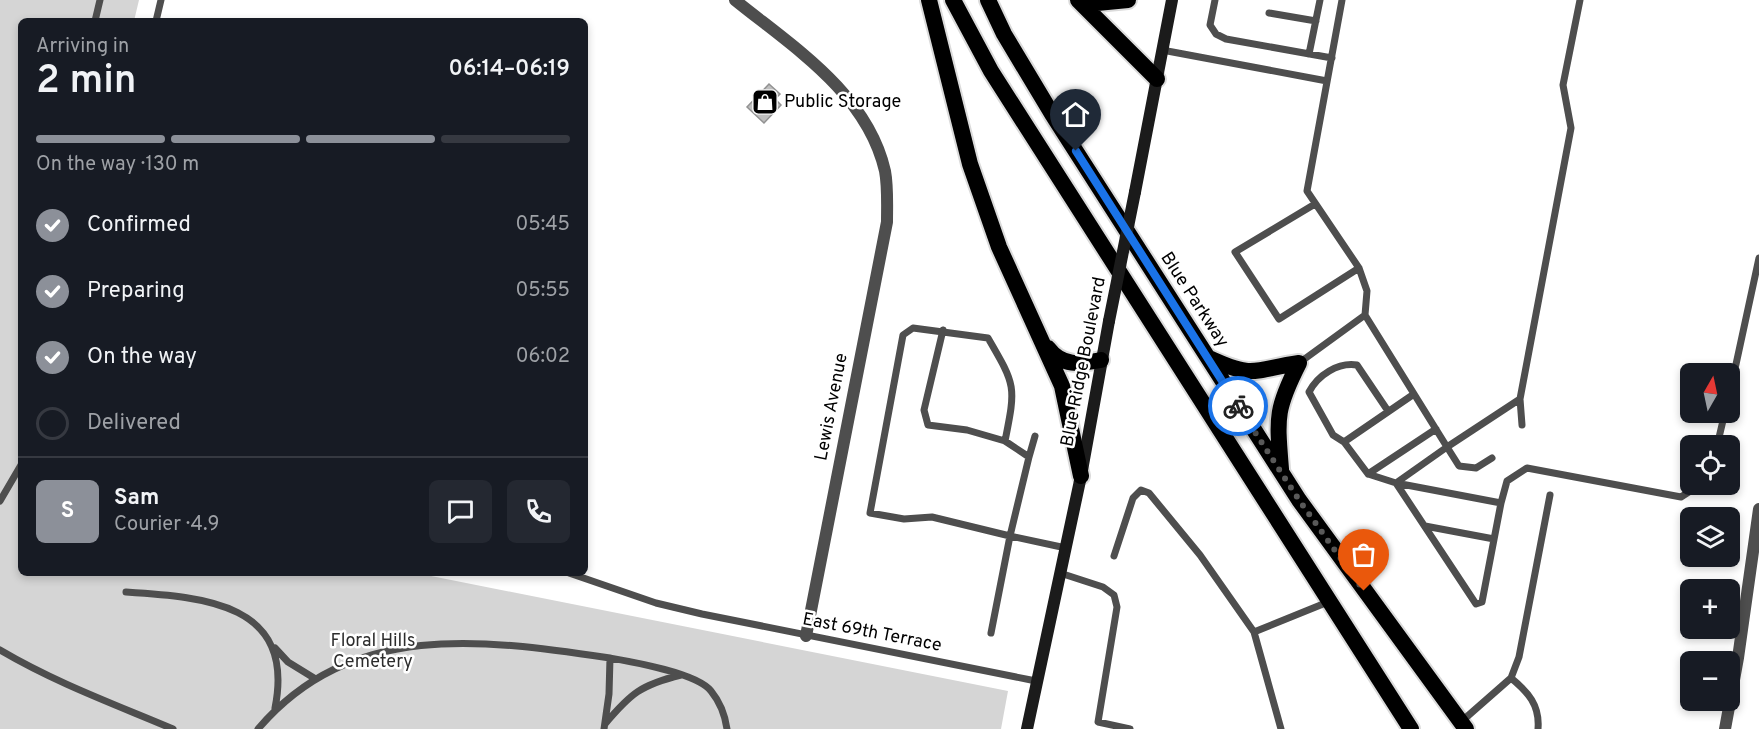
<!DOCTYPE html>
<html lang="en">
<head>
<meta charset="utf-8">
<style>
	:root { --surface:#171b24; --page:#242831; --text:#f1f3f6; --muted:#9ea1a6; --line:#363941; --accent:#8c9099 }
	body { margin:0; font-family:Overpass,sans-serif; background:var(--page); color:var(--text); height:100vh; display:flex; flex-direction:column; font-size:22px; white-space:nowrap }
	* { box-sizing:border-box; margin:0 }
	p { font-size:20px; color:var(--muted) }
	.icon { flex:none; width:33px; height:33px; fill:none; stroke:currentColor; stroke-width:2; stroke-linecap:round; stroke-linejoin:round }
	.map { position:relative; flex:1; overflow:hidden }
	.sheet { position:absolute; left:18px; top:18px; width:570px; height:558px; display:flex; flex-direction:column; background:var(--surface); border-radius:9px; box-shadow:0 3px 9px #0003 }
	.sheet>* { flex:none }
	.needle { width:39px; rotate:9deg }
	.tools { position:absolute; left:1680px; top:363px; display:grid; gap:12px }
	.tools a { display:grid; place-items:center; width:60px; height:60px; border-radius:9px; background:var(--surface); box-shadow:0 3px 9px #0003; font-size:30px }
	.pin { position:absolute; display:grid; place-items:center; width:51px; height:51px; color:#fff; margin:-62px -26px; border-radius:50% 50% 50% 0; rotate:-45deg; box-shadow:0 0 6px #0007 }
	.pin .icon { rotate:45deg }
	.courier { position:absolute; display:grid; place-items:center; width:60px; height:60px; margin:-30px; border:4px solid #1a73e8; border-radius:50%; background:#fff; color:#222; box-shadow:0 2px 8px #0007 }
	.head em { font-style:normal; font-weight:600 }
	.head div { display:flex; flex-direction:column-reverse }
	.head { display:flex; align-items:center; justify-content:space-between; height:102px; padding:0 18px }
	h1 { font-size:39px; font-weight:600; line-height:45px }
	.bar { display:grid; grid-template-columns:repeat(4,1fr); gap:9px 6px; align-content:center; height:72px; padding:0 18px }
	.bar i { height:8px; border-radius:4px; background:var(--line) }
	.bar .current { background:var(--accent) }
	.bar p { grid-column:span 4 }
	.line { display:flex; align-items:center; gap:15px; padding:0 18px; border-top:2px solid var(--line) }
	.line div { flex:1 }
	.round { display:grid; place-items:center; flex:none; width:63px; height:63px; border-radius:9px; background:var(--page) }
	ol { padding:0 18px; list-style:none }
	li { display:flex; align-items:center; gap:18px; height:66px }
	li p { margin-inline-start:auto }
	li .icon { padding:6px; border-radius:50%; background:var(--accent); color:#fff; stroke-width:4 }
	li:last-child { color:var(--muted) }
	li i { width:33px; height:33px; border:3px solid var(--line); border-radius:50% }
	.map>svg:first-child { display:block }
</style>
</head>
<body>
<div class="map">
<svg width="1759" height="729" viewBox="0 0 1759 729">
	<rect width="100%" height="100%" fill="#fff"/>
	<path fill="#d5d5d5" d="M0,0H139L134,21H21V573H416L1008,691L1001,729H0Z"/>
	<path fill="#bebebe" stroke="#929292" stroke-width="1.5" d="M769,84L780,94L775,99L781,105L764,123L747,107Z"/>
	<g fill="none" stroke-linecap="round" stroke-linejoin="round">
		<g stroke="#dbdbdb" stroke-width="20">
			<path id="trunk" d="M929,0L970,164L999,247L1062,386L1081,476
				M953,0L991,71L1411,729
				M988,0L1004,34L1052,114L1299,500L1466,729
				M1078,0L1157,79
				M1088,0L1097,3L1128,0
				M1048,348C1062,367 1080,364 1101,360
				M1209,358C1255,379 1252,370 1299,363C1275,410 1277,418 1281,469"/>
		</g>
		<path stroke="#4e4e4e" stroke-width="7" d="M1215,0L1210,25L1216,34L1226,39L1332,58
			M1342,0L1307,191L1359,268L1367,291L1365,315
			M1269,13L1316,21
			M95,21L100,0
			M156,21L161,0
			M1162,50L1327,81
			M1309,54L1320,0
			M1315,204L1235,252L1279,319L1359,268
			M943,330L924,410L928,425L967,430L1005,441
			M1299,363L1365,315L1447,447L1396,483L1368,474L1344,442L1414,394
			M1730,392L1759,258
			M1520,399L1522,425
			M1344,442L1333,435L1309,392C1318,375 1338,362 1357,365L1388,411
			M1717,446L1725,412
			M1029,457L1035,436
			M1492,458L1476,468L1459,466L1447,447L1520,399L1571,128L1563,85L1580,0
			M1368,474L1436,429
			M1396,483L1501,503L1507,481L1527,468L1681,497L1701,484
			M1396,483L1476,604L1482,602L1501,503
			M0,501L21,465
			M1425,526L1494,539
			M1114,556L1133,498L1141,490L1149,493L1200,555L1254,632
			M569,573L656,603L702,614L1036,681
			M1060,573L1103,587L1114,595L1117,607L1098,722L1130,729
			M126,592C204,597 296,603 275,708
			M991,633L1010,536L932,517L904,519L870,513L903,335L913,328L988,338C1016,386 1016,386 1005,441L1029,457L1010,536L1066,548
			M275,648L288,662L314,678
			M0,650C56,683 114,704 173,729
			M1511,678C1528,692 1540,705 1538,729
			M1462,721L1511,678L1519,657L1550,495
			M605,724C631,693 641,685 681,675
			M258,729C351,620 482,639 610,658
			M604,729L609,694L610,658C633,662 697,673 711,691C720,702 725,715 727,729
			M1281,729L1254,632L1328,602"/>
		<path stroke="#4e4e4e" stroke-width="12" d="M735,0C793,47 867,93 885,171C888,187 887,205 887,222L806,636
			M1725,729L1738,658L1759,509"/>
		<path stroke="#1b1b1b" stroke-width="12" d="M1135,192L1172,0
			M1027,729L1081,476L1109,321"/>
		<use href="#trunk" stroke="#000" stroke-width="16"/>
		<path stroke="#1b1b1b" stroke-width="12" d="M1109,321L1135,192"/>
	</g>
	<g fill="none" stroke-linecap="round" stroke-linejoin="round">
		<path stroke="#595959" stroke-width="6" stroke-dasharray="0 10.8" d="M1238,406L1299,500L1364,591"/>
		<path stroke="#1a73e8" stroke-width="8" d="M1076,151L1238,406"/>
	</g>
	<defs>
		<g id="shop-square" transform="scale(1.35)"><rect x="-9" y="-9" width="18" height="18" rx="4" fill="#000" stroke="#fff"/><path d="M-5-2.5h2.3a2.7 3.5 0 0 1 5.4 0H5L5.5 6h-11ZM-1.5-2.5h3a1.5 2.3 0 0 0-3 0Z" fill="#fff"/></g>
	</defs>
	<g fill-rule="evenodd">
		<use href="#shop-square" x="765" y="102"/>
	</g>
	<g text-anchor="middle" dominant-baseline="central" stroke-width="5" stroke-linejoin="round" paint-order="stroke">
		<g font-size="18" fill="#000" stroke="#fff" text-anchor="start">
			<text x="784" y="102">Public Storage</text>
		</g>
		<g font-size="18" fill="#000" stroke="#fff">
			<text transform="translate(1194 300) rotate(57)">Blue Parkway</text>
			<text transform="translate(1084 362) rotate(-79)">Blue Ridge Boulevard</text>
			<text transform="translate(832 407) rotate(-79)">Lewis Avenue</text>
			<text transform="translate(872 633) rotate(11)">East 69th Terrace</text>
		</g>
		<g font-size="18" fill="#2c2c2c" stroke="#fff">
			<text x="373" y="641">Floral Hills<tspan x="373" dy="21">Cemetery</tspan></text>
		</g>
	</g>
</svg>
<div class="tools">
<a><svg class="needle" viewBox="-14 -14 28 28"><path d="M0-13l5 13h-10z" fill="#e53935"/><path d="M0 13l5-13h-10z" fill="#9ea1a6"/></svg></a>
<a><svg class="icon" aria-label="locate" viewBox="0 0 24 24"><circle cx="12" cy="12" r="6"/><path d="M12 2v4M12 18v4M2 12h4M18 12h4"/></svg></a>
<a><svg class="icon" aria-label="layers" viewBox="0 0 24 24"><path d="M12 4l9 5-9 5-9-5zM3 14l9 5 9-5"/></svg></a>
<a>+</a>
<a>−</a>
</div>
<div class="pin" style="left:1364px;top:591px;background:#ea580c"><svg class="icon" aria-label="bag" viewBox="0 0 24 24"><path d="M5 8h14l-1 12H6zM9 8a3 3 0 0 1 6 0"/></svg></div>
<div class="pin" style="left:1076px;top:151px;background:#1f2937"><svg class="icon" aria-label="home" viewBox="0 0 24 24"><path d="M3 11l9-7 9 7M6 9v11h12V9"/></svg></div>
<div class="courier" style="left:1238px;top:406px"><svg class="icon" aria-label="bike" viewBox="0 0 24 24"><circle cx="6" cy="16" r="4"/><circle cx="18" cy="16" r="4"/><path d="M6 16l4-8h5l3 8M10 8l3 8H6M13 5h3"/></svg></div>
<section class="sheet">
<div class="head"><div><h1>2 min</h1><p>Arriving in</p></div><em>06:14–06:19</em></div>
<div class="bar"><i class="current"></i><i class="current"></i><i class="current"></i><i></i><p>On the way · 130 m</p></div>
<ol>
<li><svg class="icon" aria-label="check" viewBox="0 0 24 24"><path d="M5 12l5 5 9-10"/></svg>Confirmed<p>05:45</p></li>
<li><svg class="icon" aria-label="check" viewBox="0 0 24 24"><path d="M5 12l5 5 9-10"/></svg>Preparing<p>05:55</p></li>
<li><svg class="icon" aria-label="check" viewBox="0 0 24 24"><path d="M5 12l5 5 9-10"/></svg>On the way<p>06:02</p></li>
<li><i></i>Delivered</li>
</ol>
<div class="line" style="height:108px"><b class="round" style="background:var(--accent);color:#fff">S</b><div><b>Sam</b><p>Courier · 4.9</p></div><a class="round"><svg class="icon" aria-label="chat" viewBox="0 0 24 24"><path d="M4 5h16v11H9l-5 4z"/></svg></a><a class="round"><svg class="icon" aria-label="phone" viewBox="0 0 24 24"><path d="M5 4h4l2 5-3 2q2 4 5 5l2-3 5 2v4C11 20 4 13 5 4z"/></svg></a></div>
</section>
</div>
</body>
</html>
